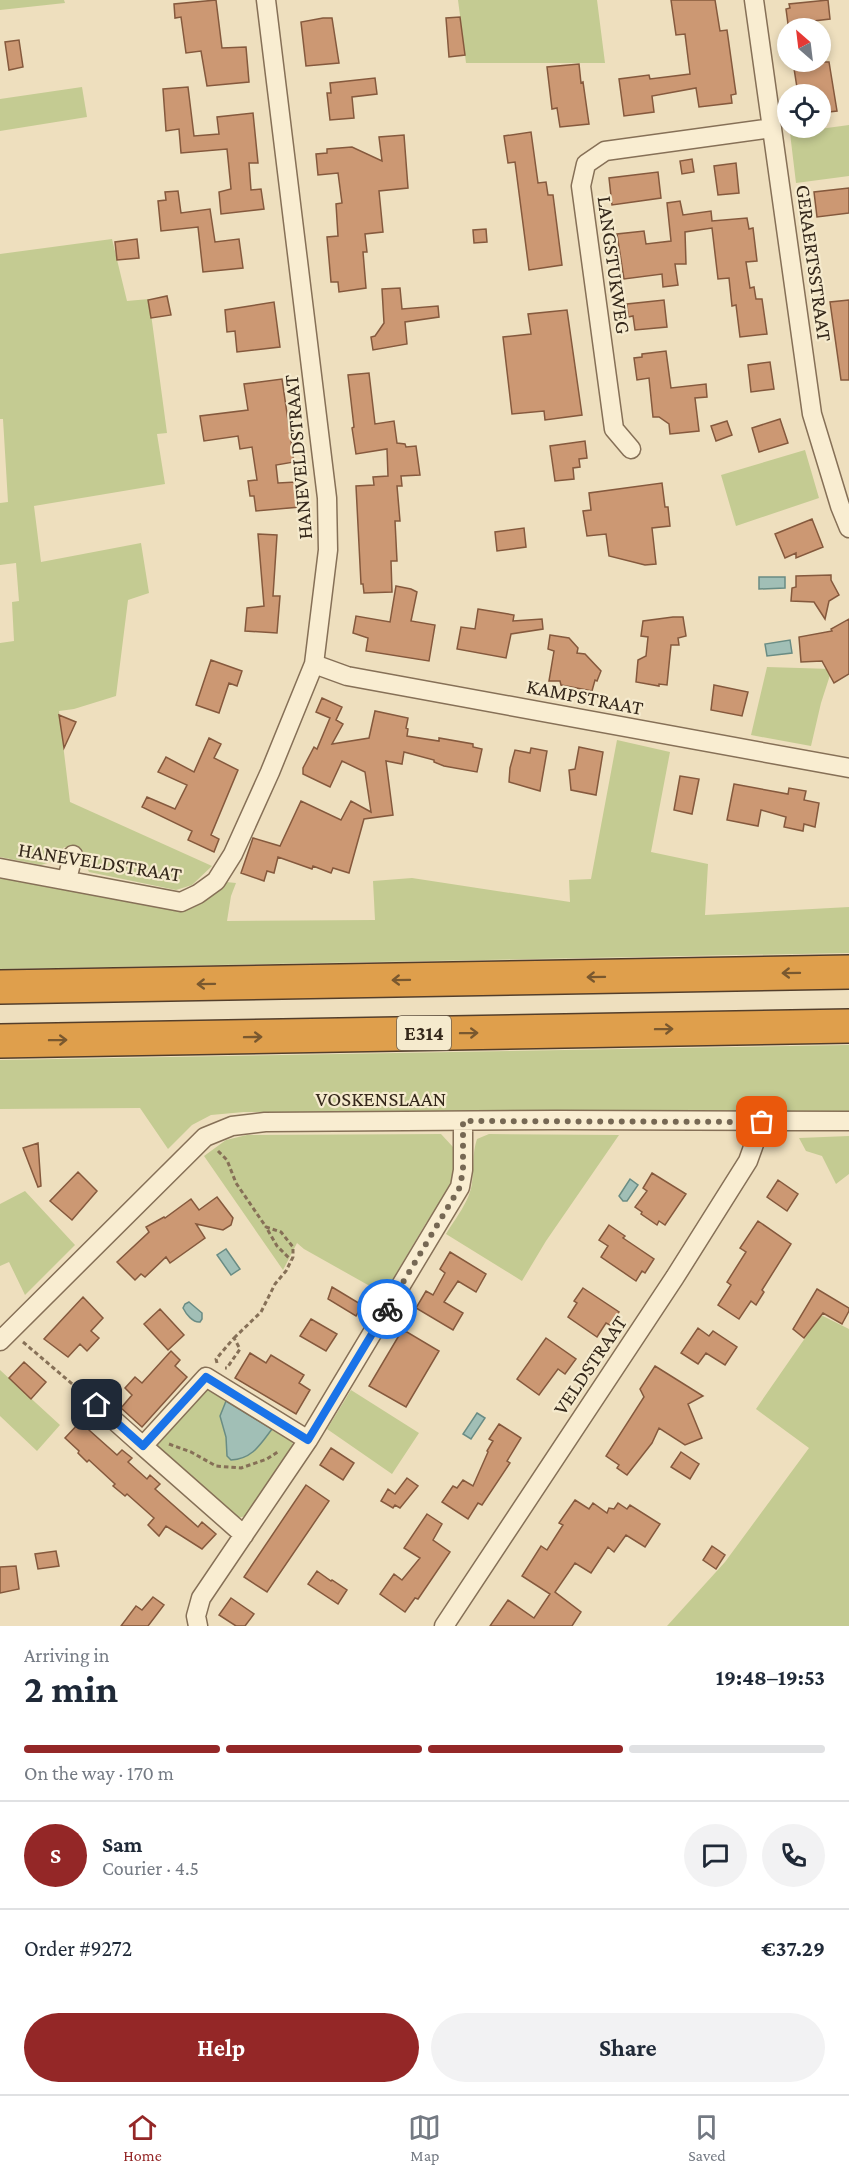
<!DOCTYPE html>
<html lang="en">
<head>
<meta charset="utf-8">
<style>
	:root { --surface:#fff; --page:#f2f2f3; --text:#1f2937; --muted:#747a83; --line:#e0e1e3; --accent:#942727 }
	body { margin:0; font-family:"Crimson Pro",serif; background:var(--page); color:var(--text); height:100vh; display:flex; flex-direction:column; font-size:22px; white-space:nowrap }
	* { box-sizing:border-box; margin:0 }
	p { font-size:20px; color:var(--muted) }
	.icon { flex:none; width:33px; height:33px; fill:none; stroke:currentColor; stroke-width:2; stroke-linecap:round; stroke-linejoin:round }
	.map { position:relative; height:1626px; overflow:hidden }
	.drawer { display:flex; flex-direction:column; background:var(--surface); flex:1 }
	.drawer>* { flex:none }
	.needle { width:39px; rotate:332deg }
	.tools { position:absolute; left:777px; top:18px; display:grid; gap:12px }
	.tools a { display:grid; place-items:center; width:54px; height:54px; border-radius:50%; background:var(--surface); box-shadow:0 3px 9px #0003; font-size:30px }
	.pin { position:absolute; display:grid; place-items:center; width:51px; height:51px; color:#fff; margin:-26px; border-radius:12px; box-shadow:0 3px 9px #0006 }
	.courier { position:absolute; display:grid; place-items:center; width:60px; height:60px; margin:-30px; border:4px solid #1a73e8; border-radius:50%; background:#fff; color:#222; box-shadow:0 2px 8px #0007 }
	.headline em { font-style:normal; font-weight:700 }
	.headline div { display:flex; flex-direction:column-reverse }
	.headline { display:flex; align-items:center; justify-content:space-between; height:102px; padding:0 24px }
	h1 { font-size:39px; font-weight:700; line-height:45px }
	.bar { display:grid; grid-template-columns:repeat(4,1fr); gap:9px 6px; align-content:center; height:72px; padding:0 24px }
	.bar i { height:8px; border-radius:4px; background:var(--line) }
	.bar .current { background:var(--accent) }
	.bar p { grid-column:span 4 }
	.line { display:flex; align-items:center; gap:15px; padding:0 24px; border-top:2px solid var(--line) }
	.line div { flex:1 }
	.round { display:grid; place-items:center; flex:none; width:63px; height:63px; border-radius:32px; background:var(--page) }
	.cta { display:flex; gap:12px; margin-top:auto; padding:12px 24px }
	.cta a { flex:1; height:69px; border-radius:36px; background:var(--accent); color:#fff; font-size:24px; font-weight:700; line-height:69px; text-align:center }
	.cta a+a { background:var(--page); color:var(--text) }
	.menu { display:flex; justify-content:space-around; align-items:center; height:84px; border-top:2px solid var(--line); background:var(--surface); font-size:16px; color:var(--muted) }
	.menu a { display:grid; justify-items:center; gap:3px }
	.menu .current { color:var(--accent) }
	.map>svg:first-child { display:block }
</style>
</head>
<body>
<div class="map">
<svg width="849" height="1626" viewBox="0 0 849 1626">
	<rect width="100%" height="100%" fill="#eedfbe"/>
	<path fill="#c4cb92" d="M0,0H64L65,3L0,10Z
		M458,0H597L605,63H466Z
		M82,87L87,117L0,131V99Z
		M849,125V176L796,183L790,133Z
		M112,239L127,301L149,299L167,433L157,434L165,484L34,506L41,562L141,543L149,593L128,600L116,696L74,709L59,711L70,802L212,866L192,885L176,890L89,872L81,855L64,847L57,860L41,865L0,857V643L14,641L12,602L19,601L16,563L0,565V503L8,502L3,419H0V254Z
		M805,450L819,498L736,526L721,475Z
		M767,667L832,669L821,703L811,746L751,735Z
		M617,740L670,752L651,852L708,864L705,915L849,907V953L0,969V878L197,904L209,898L226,882L236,883L231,896L227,921L375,920L373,881L412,878L570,902L569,880L591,879Z
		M849,1045V1111L244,1112L211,1115L192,1125L168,1149L140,1108L0,1109V1060Z
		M441,1134L453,1147L454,1165L451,1187L426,1223L384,1294L304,1249L297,1243L283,1270L204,1156L226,1140L247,1135Z
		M489,1134L619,1135L546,1241L522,1281L446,1234C455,1219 470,1201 472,1183C474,1167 472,1154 477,1139Z
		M849,1136V1174L836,1184L822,1156L806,1151L799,1138Z
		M25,1191L75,1245L25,1295L9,1262L0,1266V1204Z
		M821,1315L849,1329V1626H667L725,1562L809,1448L756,1409Z
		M0,1370L60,1425L37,1451L0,1416Z
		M212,1388L290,1436L294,1448L247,1516L236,1518L154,1444L203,1389Z
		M351,1390L419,1433L392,1474L327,1429Z"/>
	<path fill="#a1bfb6" stroke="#698c84" stroke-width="1.5" d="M759,577H785V588L759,589Z
		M790,640L792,653L767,656L765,644Z
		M630,1179L638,1185L627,1201H623L619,1196Z
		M226,1249L240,1269L231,1275L217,1255Z
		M189,1302L202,1313V1319L200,1322C193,1323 186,1314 183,1308L185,1304Z
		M226,1401L272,1429C260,1445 252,1459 231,1460L227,1456L226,1437L220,1416Z
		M477,1413L485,1418L471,1439L463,1434Z"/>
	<path fill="#cc9873" stroke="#85593d" stroke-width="1.5" d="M216,0L222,48L246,47L249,82L207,86L201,51L186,53L181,17L175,18L174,4Z
		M671,0H715L720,31L727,30L736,94L731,95L732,103L699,107L696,88L652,96L654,112L624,116L619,79L649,75L650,79L690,74L685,34L676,35Z
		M828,0L830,19L788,24L786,9L790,8L789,4Z
		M460,17L465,55L449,57L446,18Z
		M323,18H332L339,63L306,66L301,22Z
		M19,40L23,67L9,70L5,42Z
		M793,62H829L837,111L820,113V94H798Z
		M579,64L581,83L583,82L589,124L560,127L557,108L552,109L547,67Z
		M375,78L377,94L352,97L354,118L330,120L327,93H331L330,83Z
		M188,87L194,136L219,134L217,117L253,113L258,163H249L251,190L261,189L264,209L221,214L219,192L231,189L227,149L181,153L179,129L166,131L163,89Z
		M531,132L538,183L546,182L548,195H553L562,265L529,270L515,162L508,163L504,136Z
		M404,135L408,188L379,191L383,232L365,234L367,252H363L366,288L339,292L338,282H331L327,237L338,236L336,204L342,203L338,173L318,175L316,154L327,153V149L352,147L382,161L379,137Z
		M692,159L694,172L682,174L680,161Z
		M736,163L739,193L718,195L714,166Z
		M658,172L661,198L612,205L609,178Z
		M849,188V213L817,217L814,192Z
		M178,191L181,213L210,209L215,242L239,239L243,268L203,272L198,227L161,231L158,201L166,200L165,192Z
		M680,201L683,215L711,211L712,221L747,218L749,229L753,228L757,261L746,262L750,288L754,287L756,299H762L767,334L740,337L736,305L732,306L729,278L718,279L712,228L685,232L686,264H675L678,285L663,287L662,274L624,279L617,234L644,231L646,244L671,241L667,203Z
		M486,229L487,242L474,243L473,230Z
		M137,239L139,258L117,260L115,242Z
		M400,288L402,309L438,306L439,317L405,322L407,344L373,350L371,337L375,336L384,323L382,289Z
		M167,296L171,315L151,318L148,300Z
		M664,300L667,327L635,330L633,316L628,317L627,304Z
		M849,300V380H841L830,302Z
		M274,302L280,347L237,352L235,331L227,332L225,310Z
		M567,310L582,415L545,420L544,411L512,414L503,337L531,334L528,314Z
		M666,351L671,388L706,384L707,397L695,398L699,431L670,434L669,424L659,417H653L649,378L637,380L634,358L642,357V354Z
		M770,362L774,389L751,392L748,365Z
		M369,373L375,424L394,421L397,443L405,444L406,447L416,446L420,475L401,476L402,486H397L400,521H395L397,561H391L392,592L364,593L363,584H361L356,486L374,485L373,477L388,476L387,449L356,454L352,428L354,427L348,375Z
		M282,379L294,462L276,465L278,483L296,482L300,507L256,511L254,496H250L248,481L257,480L252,447L240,449L238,436L204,441L200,416L248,410L244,384Z
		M780,419L788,443L759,452L752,428Z
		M727,421L732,435L716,441L711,426Z
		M585,441L587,458L579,459L580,467L573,468L574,479L555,481L550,446Z
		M662,483L665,507H668L670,526L652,528L656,564L645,565L609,556L606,534L587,536L583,511L591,510L589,493Z
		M812,519L823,547L796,558V553L785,558L775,534Z
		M524,528L526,547L497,551L495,532Z
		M258,534L277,535L273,596H280L277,633L245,631L247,608L264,606Z
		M831,575V580L839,595L829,601L825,619L814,602L791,601L792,588L796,587V576Z
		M396,586L411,589L417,592L411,621L435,625L429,661L366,651L368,638L353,633L356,616L390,622Z
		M478,609L514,615L513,621L542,619L543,629L511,634L506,658L457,649L461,627L475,629Z
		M673,617H683L686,636L678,638L679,645H671L667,685L659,684V686L636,682L638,660L646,656L648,637L641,636L643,621Z
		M849,619V674L834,683L822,661L801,662L799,637L832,631L831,629Z
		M550,635L569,638L578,648L577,653L585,654L601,671L597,681L595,680L592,691L561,685L560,681H549L554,651L548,649Z
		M211,660L242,671L237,686L229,683L219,713L196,705Z
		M714,685L748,692L742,716L711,710Z
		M322,698L342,707L336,720L343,724L332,744L369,738L375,711L408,718L406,728L408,729L407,736L439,741V738L473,744V747L482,749L477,772L444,766L434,762V760L404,752L402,764L386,761L393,815L364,819L349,873L333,868L331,873L313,866L312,869L278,857L274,873L267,871L264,881L241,873L253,838L280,846L301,801L341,820L351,801L371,812L365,772L342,761L330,787L303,774V768L314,747L317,749L330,718L316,712Z
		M59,715L76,722L64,748Z
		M209,738L221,744L214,758L238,770L211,835L219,839L214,852L188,840L192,831L142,807L147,797L175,809L187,785L158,772L166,757L194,772Z
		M579,747L603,752L596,795L571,790L569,770L575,769Z
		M531,748L547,751L540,791L509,782L510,768L515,750L530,753Z
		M680,776L699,779L692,814L674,810Z
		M734,784L788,794L789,788L806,791L804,800L819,803L815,827L804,824L803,831L784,827L786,817L761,810L758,826L727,820Z
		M38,1143L41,1186L38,1187L23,1148Z
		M78,1172L97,1191L72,1220L50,1201Z
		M652,1173L686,1194L665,1225L659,1221L657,1225L641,1214L642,1212L635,1207L647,1191L643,1188Z
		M778,1180L798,1194L787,1211L767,1197Z
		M217,1197L233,1218L231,1225L223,1230L196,1224L205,1238L170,1263L166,1257L145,1277L141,1274L135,1280L117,1262L149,1232L146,1227L164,1217L165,1218L191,1199L199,1210Z
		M758,1221L791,1244L762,1290L764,1292L756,1305L751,1301L739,1319L718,1305L731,1285L727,1282L746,1252L740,1248Z
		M609,1225L625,1236L623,1238L654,1259L645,1273L642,1271L636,1281L601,1257L608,1246L599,1240Z
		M450,1252L486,1274L476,1292L458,1281L444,1302L463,1313L453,1330L416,1308L426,1291L433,1295L445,1273L440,1269Z
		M332,1287L362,1305L356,1316L328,1299Z
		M583,1288L619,1312L610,1325L606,1323L597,1337L568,1317L577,1303L574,1301Z
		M817,1289L849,1308V1311L842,1324L823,1313L804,1338L793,1329Z
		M83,1297L103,1318L91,1331L99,1338L87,1351L80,1344L68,1357L44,1339Z
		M160,1309L184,1335L168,1350L144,1324Z
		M311,1319L337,1334L326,1351L300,1336Z
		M698,1328L709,1336L713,1331L737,1347L725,1365L706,1353L698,1364L681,1353Z
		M401,1332H407L439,1351L406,1407L369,1386Z
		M546,1338L576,1359L565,1374L558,1369L539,1395L517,1379Z
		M171,1351L180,1360L175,1366L187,1377L142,1427L121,1408L132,1395L125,1388L135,1377L142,1383Z
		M250,1353L266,1363L271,1355L304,1375L299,1383L310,1390L296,1414L235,1378Z
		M24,1362L46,1382L31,1399L9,1378Z
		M655,1366L703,1396L688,1404L702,1438L685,1445L659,1428L652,1443L627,1475L617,1468L619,1465L606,1456L644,1397L640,1389Z
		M80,1422L117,1455L122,1450L132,1458L128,1462L147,1479L150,1475L160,1484L155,1489L198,1527L202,1522L216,1534L202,1549L166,1526L159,1536L148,1525L154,1518L127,1494L125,1496L113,1486L115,1484L89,1460L87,1462L78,1453L79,1451L65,1438Z
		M499,1424L521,1438L507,1461L510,1463L482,1505L478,1503L468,1519L442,1502L453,1486L457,1488L463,1480L473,1486L488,1452L487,1451L493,1441L489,1439Z
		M331,1448L354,1463L343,1480L320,1465Z
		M681,1452L699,1464L690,1479L671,1467Z
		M407,1478L418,1486L400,1508L395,1505L393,1508L381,1501L388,1489L395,1494Z
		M306,1485L329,1501L267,1592L244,1577Z
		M575,1500L589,1509L593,1503L607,1513L609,1508L614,1509L618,1503L627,1509L630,1505L660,1524L645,1547L626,1535L614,1552L608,1547L591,1573L575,1563L555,1592L581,1612L572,1626H490L508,1600L534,1618L550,1594L522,1576L541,1546L547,1550L563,1525L559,1523Z
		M427,1514L442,1524L433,1540L450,1552L418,1599L415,1598L405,1612L380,1594L394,1574L402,1580L420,1558L404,1548Z
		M712,1546L725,1555L716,1569L703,1560Z
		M56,1551L59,1566L38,1569L35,1554Z
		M16,1566L19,1589L0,1593V1567Z
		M317,1571L331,1581L332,1580L347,1590L338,1604L308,1584Z
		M153,1597L164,1605L148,1626H121L136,1606L142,1610Z
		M231,1598L254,1614L245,1626H236L219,1615Z"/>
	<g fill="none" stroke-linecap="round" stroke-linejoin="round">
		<g stroke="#867057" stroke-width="21">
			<path id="street" d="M754,0L812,414L840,506L849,528
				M631,449L614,429L581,186L586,164L605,151L772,128
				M314,664L347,676L849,768
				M0,868L181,902L198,894L216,881L233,854L270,772L314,664L328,550L327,498L266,0
				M67,880L73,855
				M0,1341L205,1137L232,1126L265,1122L557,1120L849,1121
				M97,1405L143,1446L206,1377L308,1440
				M143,1446L244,1535
				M198,1626L196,1616L201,1598L308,1440L460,1187L463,1170V1121
				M444,1626L675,1277L748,1161L762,1122"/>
		</g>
		<g stroke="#533e2b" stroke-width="36">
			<path id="highway" d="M0,987L849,972
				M0,1041L849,1026"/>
		</g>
		<path stroke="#867057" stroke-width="3" stroke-dasharray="4.5 3" stroke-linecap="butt" d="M218,1151L227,1160L236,1183L266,1227
			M234,1338L261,1312L275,1284L286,1271L293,1257V1247L281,1232L266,1227L277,1246L291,1260
			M23,1342L84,1394
			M217,1363L216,1359L234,1338L240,1349L227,1368H225
			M169,1444L191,1452L216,1466L241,1468L267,1459L279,1451"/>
		<use href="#street" stroke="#f9edd1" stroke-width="18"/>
		<use href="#highway" stroke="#df9f4c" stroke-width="33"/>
	</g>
	<defs><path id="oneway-shaft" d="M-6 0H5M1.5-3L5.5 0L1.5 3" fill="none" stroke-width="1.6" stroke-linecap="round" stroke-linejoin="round" transform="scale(1.5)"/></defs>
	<g stroke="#79582f">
		<use href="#oneway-shaft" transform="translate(791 973) rotate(179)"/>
		<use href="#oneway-shaft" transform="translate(596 977) rotate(179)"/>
		<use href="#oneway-shaft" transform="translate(401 980) rotate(179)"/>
		<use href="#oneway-shaft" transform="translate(206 984) rotate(179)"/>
		<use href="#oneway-shaft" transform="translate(664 1029) rotate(-1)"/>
		<use href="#oneway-shaft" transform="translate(469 1033) rotate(-1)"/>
		<use href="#oneway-shaft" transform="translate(253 1037) rotate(-1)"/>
		<use href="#oneway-shaft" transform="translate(58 1040) rotate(-1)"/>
	</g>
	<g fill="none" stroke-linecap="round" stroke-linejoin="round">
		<path stroke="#766854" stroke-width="6" stroke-dasharray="0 10.8" d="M387,1309L460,1187L463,1170V1121L762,1122"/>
		<path stroke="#1a73e8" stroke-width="8" d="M97,1405L143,1446L206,1377L308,1440L387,1309"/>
	</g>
	<g text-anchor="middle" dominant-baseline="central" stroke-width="4.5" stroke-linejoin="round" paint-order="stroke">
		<rect fill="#f5eacd" stroke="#6f6250" stroke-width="1.5" x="397" y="1016" width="54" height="34" rx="4.5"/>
		<g font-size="20" font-weight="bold" fill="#35281b">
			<text x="424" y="1033">E314</text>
		</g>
		<g font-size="21" fill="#35281b" stroke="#f5eacd">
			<text transform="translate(814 263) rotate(82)">GERAERTSSTRAAT</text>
			<text transform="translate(614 265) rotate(82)">LANGSTUKWEG</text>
			<text transform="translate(298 457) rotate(-95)">HANEVELDSTRAAT</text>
			<text transform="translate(585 697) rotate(11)">KAMPSTRAAT</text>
			<text transform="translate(100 862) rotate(9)">HANEVELDSTRAAT</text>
			<text x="381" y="1099">VOSKENSLAAN</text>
			<text transform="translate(590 1365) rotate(-56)">VELDSTRAAT</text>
		</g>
	</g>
</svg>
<div class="tools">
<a><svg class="needle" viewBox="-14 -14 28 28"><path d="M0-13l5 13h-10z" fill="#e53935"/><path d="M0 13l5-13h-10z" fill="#747a83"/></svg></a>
<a><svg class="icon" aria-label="locate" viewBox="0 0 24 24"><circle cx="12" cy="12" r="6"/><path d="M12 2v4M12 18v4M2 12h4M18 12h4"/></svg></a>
</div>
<div class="pin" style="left:762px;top:1122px;background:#ea580c"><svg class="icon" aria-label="bag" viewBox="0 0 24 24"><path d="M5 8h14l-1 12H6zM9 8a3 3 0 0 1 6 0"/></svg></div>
<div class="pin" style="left:97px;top:1405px;background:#1f2937"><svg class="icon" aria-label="home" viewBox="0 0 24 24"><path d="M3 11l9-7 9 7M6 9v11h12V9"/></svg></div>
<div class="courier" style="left:387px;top:1309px"><svg class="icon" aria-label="bike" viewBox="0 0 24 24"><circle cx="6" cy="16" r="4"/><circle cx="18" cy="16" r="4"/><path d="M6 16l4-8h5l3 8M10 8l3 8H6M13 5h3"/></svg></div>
</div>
<section class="drawer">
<div class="headline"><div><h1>2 min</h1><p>Arriving in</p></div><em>19:48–19:53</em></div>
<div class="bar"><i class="current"></i><i class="current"></i><i class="current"></i><i></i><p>On the way · 170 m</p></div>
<div class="line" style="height:108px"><b class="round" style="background:var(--accent);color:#fff">S</b><div><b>Sam</b><p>Courier · 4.5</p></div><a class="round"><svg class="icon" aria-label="chat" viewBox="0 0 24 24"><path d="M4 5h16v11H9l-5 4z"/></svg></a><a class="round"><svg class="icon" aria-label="phone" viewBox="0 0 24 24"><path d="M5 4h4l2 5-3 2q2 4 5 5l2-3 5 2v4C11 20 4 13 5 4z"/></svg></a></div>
<div class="line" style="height:78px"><div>Order #9272</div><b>€37.29</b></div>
<div class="cta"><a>Help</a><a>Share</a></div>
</section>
<nav class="menu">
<a class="current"><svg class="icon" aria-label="home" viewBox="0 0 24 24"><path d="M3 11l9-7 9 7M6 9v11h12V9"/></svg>Home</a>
<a><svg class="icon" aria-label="map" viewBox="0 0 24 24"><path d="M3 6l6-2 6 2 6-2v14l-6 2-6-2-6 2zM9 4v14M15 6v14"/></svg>Map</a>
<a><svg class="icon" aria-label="saved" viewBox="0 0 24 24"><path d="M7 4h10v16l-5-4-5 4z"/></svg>Saved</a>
</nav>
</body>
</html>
